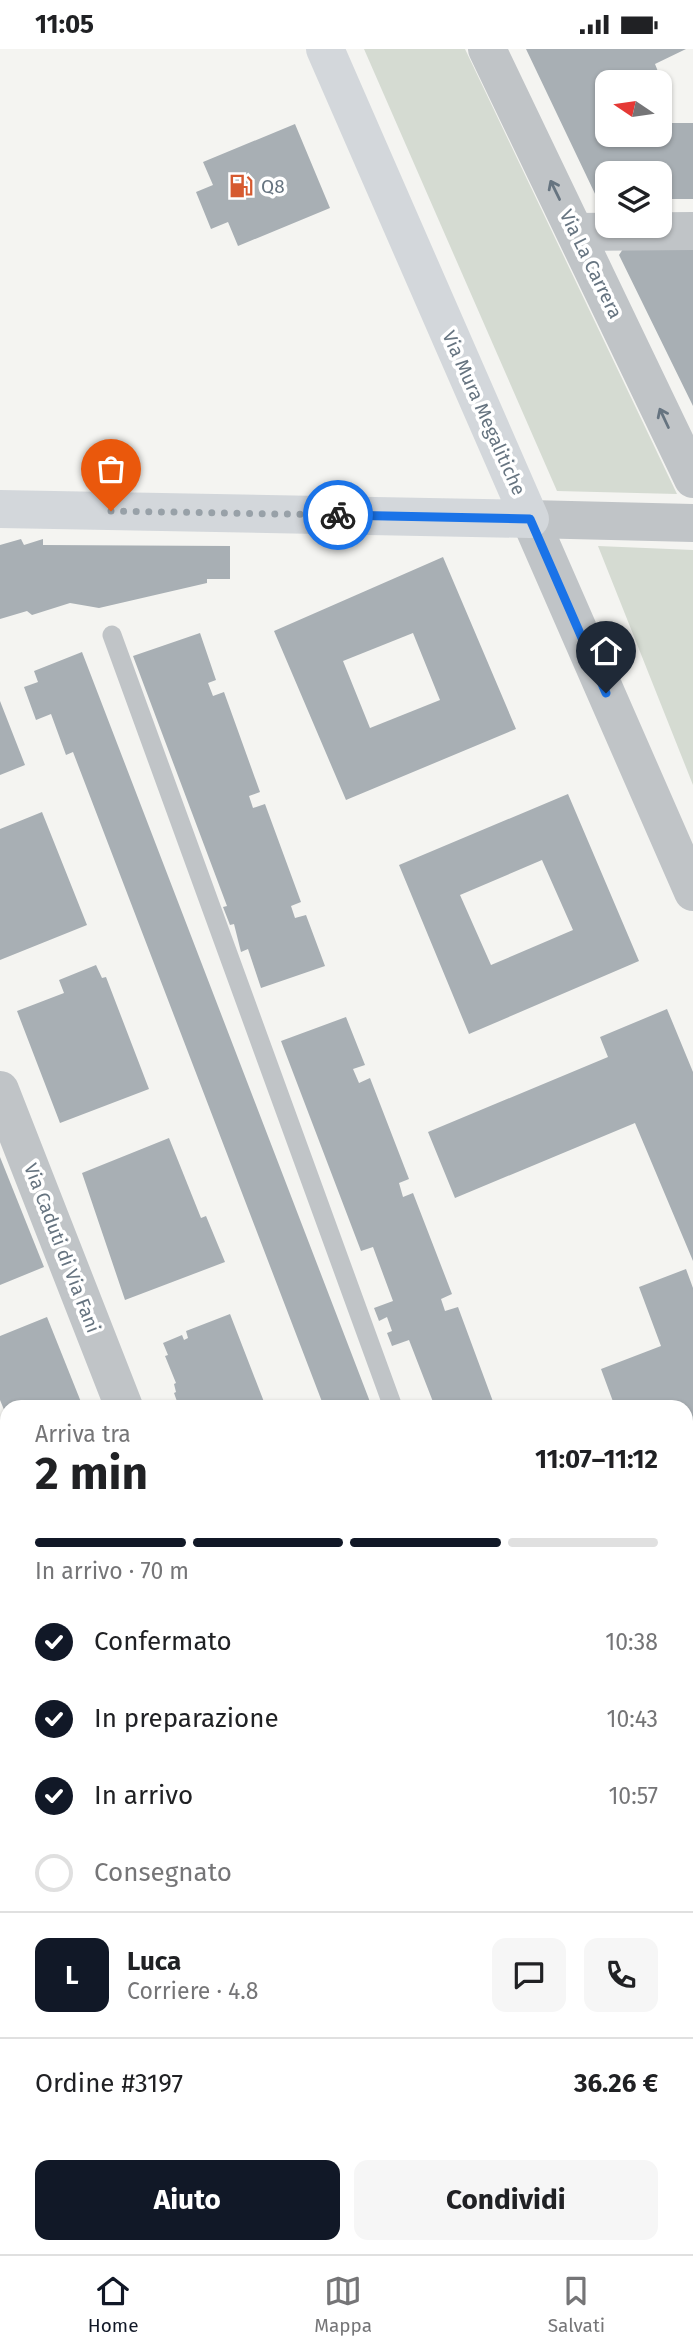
<!DOCTYPE html>
<html lang="it">
<head>
<meta charset="utf-8">
<style>
	:root { --surface:#fff; --page:#f6f6f6; --text:#202124; --muted:#757577; --line:#e0e0e0; --accent:#111827 }
	body { margin:0; font-family:"Fira Sans",sans-serif; background:var(--page); color:var(--text); height:100vh; display:flex; flex-direction:column; font-size:26px; white-space:nowrap }
	* { box-sizing:border-box; margin:0 }
	p { font-size:23px; color:var(--muted) }
	.icon { flex:none; width:38px; height:38px; fill:none; stroke:currentColor; stroke-width:2; stroke-linecap:round; stroke-linejoin:round }
	.map { position:relative; flex:1; overflow:hidden }
	.panel { position:absolute; left:0px; top:1351px; width:693px; height:854px; display:flex; flex-direction:column; background:var(--surface); border-radius:21px 21px 0 0; box-shadow:0 2px 5px #0004 }
	.panel>* { flex:none }
	.needle { width:46px; rotate:283deg }
	.controls { position:absolute; left:595px; top:21px; display:grid; gap:14px }
	.controls a { display:grid; place-items:center; width:77px; height:77px; border-radius:14px; background:var(--surface); box-shadow:0 2px 5px #0004; font-size:35px }
	.pin { position:absolute; display:grid; place-items:center; width:60px; height:60px; color:#fff; margin:-72px -30px; border-radius:50% 50% 50% 0; rotate:-45deg; box-shadow:0 0 7px #0007 }
	.pin .icon { rotate:45deg }
	.courier { position:absolute; display:grid; place-items:center; width:70px; height:70px; margin:-35px; border:5px solid #1a73e8; border-radius:50%; background:#fff; color:#222; box-shadow:0 2px 9px #0007 }
	.overview em { font-style:normal; font-weight:700 }
	.overview div { display:flex; flex-direction:column-reverse }
	.overview { display:flex; align-items:center; justify-content:space-between; height:119px; padding:0 35px }
	h1 { font-size:46px; font-weight:700; line-height:52px }
	.bar { display:grid; grid-template-columns:repeat(4,1fr); gap:10px 7px; align-content:center; height:84px; padding:0 35px }
	.bar i { height:9px; border-radius:5px; background:var(--line) }
	.bar .active { background:var(--accent) }
	.bar p { grid-column:span 4 }
	.line { display:flex; align-items:center; gap:18px; padding:0 35px; border-top:2px solid var(--line) }
	.line div { flex:1 }
	.round { display:grid; place-items:center; flex:none; width:74px; height:74px; border-radius:14px; background:var(--page) }
	ol { padding:0 35px; list-style:none }
	li { display:flex; align-items:center; gap:21px; height:77px }
	li p { margin-inline-start:auto }
	li .icon { padding:7px; border-radius:50%; background:var(--accent); color:#fff; stroke-width:4 }
	li:last-child { color:var(--muted) }
	li i { width:38px; height:38px; border:4px solid var(--line); border-radius:50% }
	.button { display:flex; gap:14px; margin-top:auto; padding:14px 35px }
	.button a { flex:1; height:80px; border-radius:14px; background:var(--accent); color:#fff; font-size:28px; font-weight:700; line-height:80px; text-align:center }
	.button a+a { background:var(--page); color:var(--text) }
	.status { display:flex; justify-content:space-between; align-items:center; height:49px; padding:0 35px; background:var(--surface); direction:ltr }
	.status svg { height:19px; fill:currentColor }
	.tab-bar { display:flex; justify-content:space-around; align-items:center; height:98px; border-top:2px solid var(--line); background:var(--surface); font-size:19px; color:var(--muted) }
	.tab-bar a { display:grid; justify-items:center; gap:4px }
	.tab-bar .active { color:var(--accent) }
	.map>svg:first-child { display:block }
</style>
</head>
<body>
<div class="status"><b>11:05</b><svg viewBox="0 0 49 12"><path d="M0 12V9h3v3zM5 12V6h3v6zM10 12V3h3v9zM15 12V0h3v12zM26 1h20v11H26zM47 4h2v5h-2z"/></svg></div>
<div class="map">
<svg width="693" height="2205" viewBox="0 0 693 2205">
	<rect width="100%" height="100%" fill="#f4f4f1"/>
	<path fill="#d5dbd2" d="M364,0H465L677,445L557,442Z
		M598,497L693,501V736Z"/>
	<path fill="#a8afb4" fill-rule="evenodd" d="M526,0H686L655,15L659,25L648,30L649,33H607V86H642L622,93L662,95L660,67L662,74H693V150H660V124H607V149H597Z
		M295,75L330,159L238,197L228,173L211,180L196,143L213,136L203,113Z
		M623,200L693,201V357L619,206Z
		M21,490L24,496L43,490V496L230,497V530H207V534L99,559L70,554L32,566L27,562L0,570V496Z
		M443,508L516,680L346,751L274,582ZM413,584L440,651L370,679L343,612Z
		M200,584L216,631L208,634L213,647L224,643L260,743L249,747L253,759L265,755L301,853L291,857L295,869L306,866L325,917L261,939L248,900L241,903L234,875L230,876L223,858L227,857L133,607Z
		M82,603L372,1358H324L73,703L66,706L51,665L36,671L24,638L38,633L34,622Z
		M0,652L25,716L0,726Z
		M568,745L639,912L469,985L399,816ZM542,811L573,881L491,916L460,846Z
		M42,763L87,876L0,911V780Z
		M96,916L102,929L106,928L149,1040L60,1074L17,962L64,944L59,931Z
		M667,960L693,1023V1212L635,1074L455,1149L428,1083L608,1008L600,988Z
		M346,968L365,1016L353,1020L359,1034L370,1029L409,1130L399,1134L403,1148L413,1144L452,1245L441,1250L445,1262L458,1258L495,1358H435L409,1291L392,1297L387,1284L392,1282L387,1268L379,1272L374,1259L393,1252L373,1198L361,1202L281,992Z
		M169,1089L201,1169L206,1167L225,1213L125,1251L82,1124Z
		M0,1108L44,1218L0,1236Z
		M686,1220L693,1239V1374H686V1358H615L601,1320L661,1297L639,1238Z
		M230,1265L266,1358H179L174,1344L176,1343L174,1335L176,1334L165,1307L168,1306L163,1294L182,1286L184,1291L188,1289L186,1282Z
		M47,1268L83,1358H7V1368L0,1351V1287Z
		M2,1423L7,1435V1466L0,1468V1424Z
		M686,1531H693V1732L686,1734Z
		M7,1789V1871L0,1873V1792Z
		M693,2179V2205L686,2195V2184Z"/>
	<g fill="none" stroke-linecap="round" stroke-linejoin="round">
		<path stroke="#c0c4c7" stroke-width="19" d="M112,586L393,1358"/>
		<path stroke="#c0c4c7" stroke-width="38" d="M487,0L693,430
			M575,183L693,182
			M693,474L530,470L693,843
			M0,1041L124,1358
			M686,1493H693
			M0,1497H7
			M267,2198L269,2205"/>
		<path stroke="#d3d7db" stroke-width="38" d="M0,460L530,470L325,0"/>
	</g>
	<defs><path id="oneway-shaft" d="M-6 0H5M1.5-3L5.5 0L1.5 3" fill="none" stroke-width="1.6" stroke-linecap="round" stroke-linejoin="round" transform="scale(1.75)"/></defs>
	<g stroke="#667480">
		<use href="#oneway-shaft" transform="translate(555 141) rotate(-116)"/>
		<use href="#oneway-shaft" transform="translate(664 369) rotate(-115)"/>
	</g>
	<g fill="none" stroke-linecap="round" stroke-linejoin="round">
		<path stroke="#98a1a8" stroke-width="7" stroke-dasharray="0 12.6" d="M111,462L338,466"/>
		<path stroke="#1a73e8" stroke-width="9" d="M338,466L530,470L606,644"/>
	</g>
	<defs>
		<g id="fuel-bare" transform="scale(1.89)"><path d="M-5.5-6h7V0h2V4h1.3V-2.5L3-4.5l.8-.8L6-3V5H2.5V1h-1V6h-7ZM-4.2-4.7v3.2H.2V-4.7Z" fill="#d65a30" stroke="#fff" stroke-width="2.5" paint-order="stroke"/></g>
	</defs>
	<g fill-rule="evenodd">
		<use href="#fuel-bare" x="241" y="137"/>
	</g>
	<g text-anchor="middle" dominant-baseline="central" stroke-width="7" stroke-linejoin="round" paint-order="stroke">
		<g font-size="19" fill="#667480" stroke="#fff" text-anchor="start">
			<text x="261" y="137">Q8</text>
		</g>
		<g font-size="19" fill="#667480" stroke="#fff">
			<text transform="translate(591 215) rotate(64)">Via La Carrera</text>
			<text transform="translate(484 364) rotate(66)">Via Mura Megalitiche</text>
			<text transform="translate(62 1199) rotate(69)">Via Caduti di Via Fani</text>
		</g>
	</g>
</svg>
<div class="controls">
<a><svg class="needle" viewBox="-14 -14 28 28"><path d="M0-13l5 13h-10z" fill="#e53935"/><path d="M0 13l5-13h-10z" fill="#757577"/></svg></a>
<a><svg class="icon" aria-label="layers" viewBox="0 0 24 24"><path d="M12 4l9 5-9 5-9-5zM3 14l9 5 9-5"/></svg></a>
</div>
<div class="pin" style="left:111px;top:462px;background:#ea580c"><svg class="icon" aria-label="bag" viewBox="0 0 24 24"><path d="M5 8h14l-1 12H6zM9 8a3 3 0 0 1 6 0"/></svg></div>
<div class="pin" style="left:606px;top:644px;background:#1f2937"><svg class="icon" aria-label="home" viewBox="0 0 24 24"><path d="M3 11l9-7 9 7M6 9v11h12V9"/></svg></div>
<div class="courier" style="left:338px;top:466px"><svg class="icon" aria-label="bike" viewBox="0 0 24 24"><circle cx="6" cy="16" r="4"/><circle cx="18" cy="16" r="4"/><path d="M6 16l4-8h5l3 8M10 8l3 8H6M13 5h3"/></svg></div>
<section class="panel">
<div class="overview"><div><h1>2 min</h1><p>Arriva tra</p></div><em>11:07–11:12</em></div>
<div class="bar"><i class="active"></i><i class="active"></i><i class="active"></i><i></i><p>In arrivo · 70 m</p></div>
<ol>
<li><svg class="icon" aria-label="check" viewBox="0 0 24 24"><path d="M5 12l5 5 9-10"/></svg>Confermato<p>10:38</p></li>
<li><svg class="icon" aria-label="check" viewBox="0 0 24 24"><path d="M5 12l5 5 9-10"/></svg>In preparazione<p>10:43</p></li>
<li><svg class="icon" aria-label="check" viewBox="0 0 24 24"><path d="M5 12l5 5 9-10"/></svg>In arrivo<p>10:57</p></li>
<li><i></i>Consegnato</li>
</ol>
<div class="line" style="height:126px"><b class="round" style="background:var(--accent);color:#fff">L</b><div><b>Luca</b><p>Corriere · 4.8</p></div><a class="round"><svg class="icon" aria-label="chat" viewBox="0 0 24 24"><path d="M4 5h16v11H9l-5 4z"/></svg></a><a class="round"><svg class="icon" aria-label="phone" viewBox="0 0 24 24"><path d="M5 4h4l2 5-3 2q2 4 5 5l2-3 5 2v4C11 20 4 13 5 4z"/></svg></a></div>
<div class="line" style="height:91px"><div>Ordine #3197</div><b>36.26 €</b></div>
<div class="button"><a>Aiuto</a><a>Condividi</a></div>
</section>
</div>
<nav class="tab-bar">
<a class="active"><svg class="icon" aria-label="home" viewBox="0 0 24 24"><path d="M3 11l9-7 9 7M6 9v11h12V9"/></svg>Home</a>
<a><svg class="icon" aria-label="map" viewBox="0 0 24 24"><path d="M3 6l6-2 6 2 6-2v14l-6 2-6-2-6 2zM9 4v14M15 6v14"/></svg>Mappa</a>
<a><svg class="icon" aria-label="saved" viewBox="0 0 24 24"><path d="M7 4h10v16l-5-4-5 4z"/></svg>Salvati</a>
</nav>
</body>
</html>
